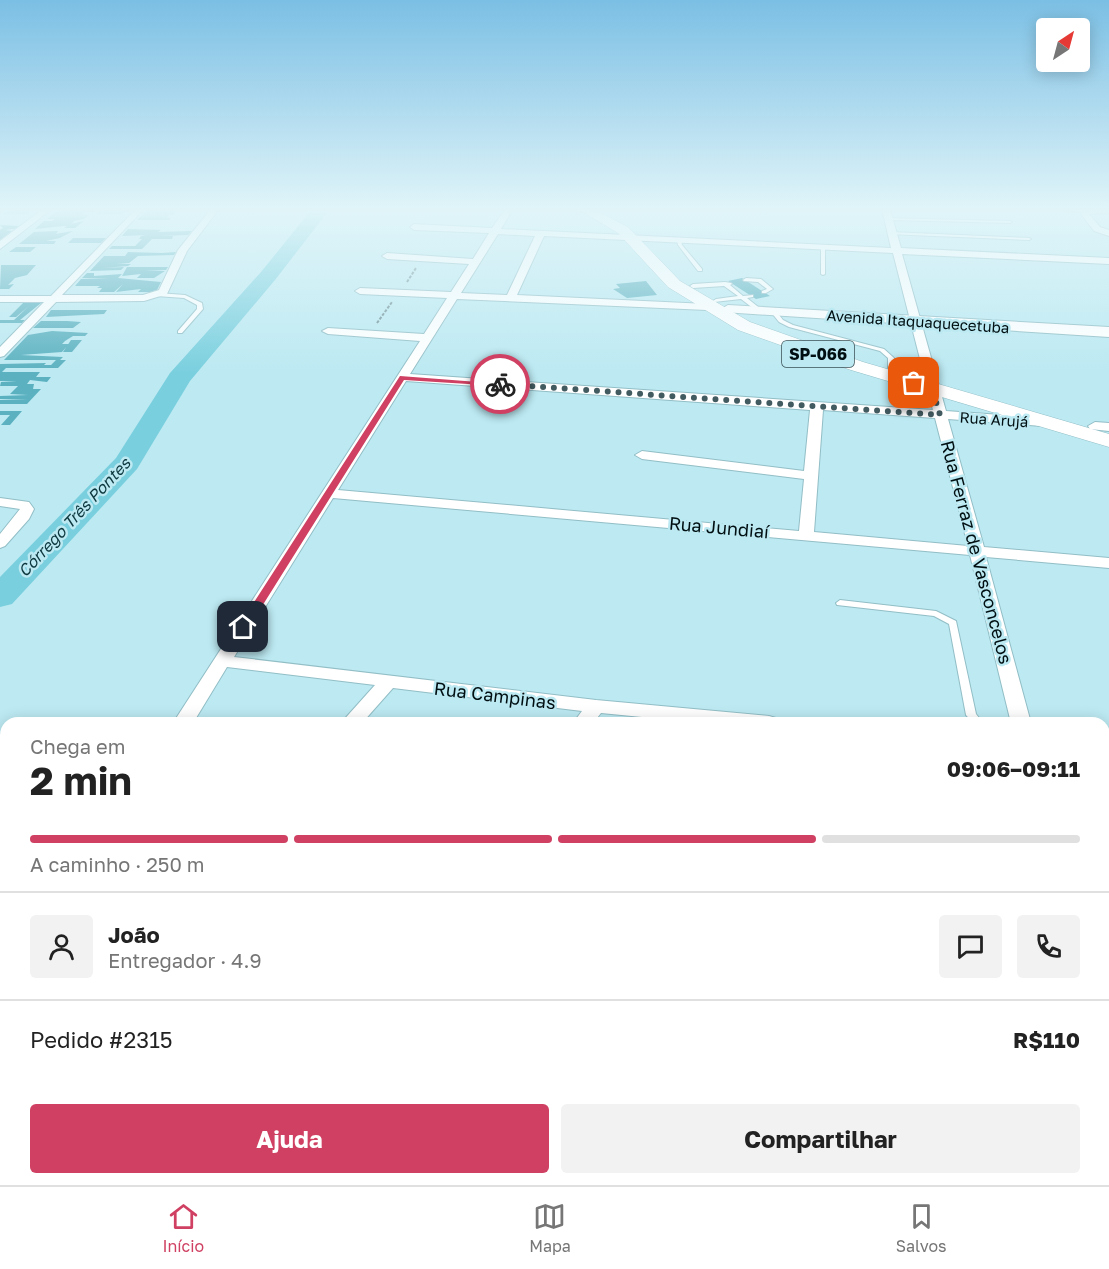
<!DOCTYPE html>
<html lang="pt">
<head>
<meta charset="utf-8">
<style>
	:root { --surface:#fff; --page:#f2f2f2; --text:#222; --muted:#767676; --line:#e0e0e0; --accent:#cf4062 }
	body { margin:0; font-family:"Golos Text",sans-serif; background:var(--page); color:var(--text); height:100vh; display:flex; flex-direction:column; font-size:22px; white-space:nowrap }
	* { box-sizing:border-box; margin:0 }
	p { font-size:20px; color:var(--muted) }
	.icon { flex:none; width:33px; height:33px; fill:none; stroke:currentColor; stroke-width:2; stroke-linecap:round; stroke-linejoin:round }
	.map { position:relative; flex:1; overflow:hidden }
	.drawer { position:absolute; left:0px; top:717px; width:1110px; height:468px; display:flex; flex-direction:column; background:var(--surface); border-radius:18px 18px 0 0; box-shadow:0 3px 15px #0003 }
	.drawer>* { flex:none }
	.needle { width:39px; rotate:36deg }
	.fabs { position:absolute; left:1036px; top:18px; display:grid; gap:12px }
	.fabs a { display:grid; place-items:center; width:54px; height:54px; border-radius:6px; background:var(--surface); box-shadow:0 3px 15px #0003; font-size:30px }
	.pin { position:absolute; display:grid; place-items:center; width:51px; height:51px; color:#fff; margin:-26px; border-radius:12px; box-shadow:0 3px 9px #0006 }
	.courier { position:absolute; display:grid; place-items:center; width:60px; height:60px; margin:-30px; border:4px solid #cf4062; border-radius:50%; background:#fff; color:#222; box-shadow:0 2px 8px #0007 }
	.overview em { font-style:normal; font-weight:700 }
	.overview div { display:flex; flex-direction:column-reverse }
	.overview { display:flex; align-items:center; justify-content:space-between; height:102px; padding:0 30px }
	h1 { font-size:39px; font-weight:700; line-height:45px }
	.bar { display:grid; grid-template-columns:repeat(4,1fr); gap:9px 6px; align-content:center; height:72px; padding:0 30px }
	.bar i { height:8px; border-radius:4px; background:var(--line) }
	.bar .current { background:var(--accent) }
	.bar p { grid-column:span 4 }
	.line { display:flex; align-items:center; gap:15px; padding:0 30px; border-top:2px solid var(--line) }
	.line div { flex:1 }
	.round { display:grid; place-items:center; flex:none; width:63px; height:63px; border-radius:6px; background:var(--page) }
	.button { display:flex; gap:12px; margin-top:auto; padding:12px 30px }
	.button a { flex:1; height:69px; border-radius:6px; background:var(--accent); color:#fff; font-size:24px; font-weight:700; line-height:69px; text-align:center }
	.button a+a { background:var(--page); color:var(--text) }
	.dock { display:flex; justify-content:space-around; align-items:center; height:84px; border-top:2px solid var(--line); background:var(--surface); font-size:16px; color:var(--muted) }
	.dock a { display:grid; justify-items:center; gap:3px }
	.dock .current { color:var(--accent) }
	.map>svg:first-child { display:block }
</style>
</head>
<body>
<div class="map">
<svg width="1109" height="1185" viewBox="0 0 1109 1185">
	<rect width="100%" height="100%" fill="#bce9f2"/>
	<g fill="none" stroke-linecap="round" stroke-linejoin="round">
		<path fill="#79cfde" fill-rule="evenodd" d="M312,209H330L275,280L190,381L137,469L12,604L0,607V577L116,458L170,373L261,272Z"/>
	</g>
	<path fill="#5bb1c0" d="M80,209H97L94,212H85L82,214L89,215L84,219L74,221L71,224L84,221L75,228H64L67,226H63L35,229L44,221H52L55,219H47L55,212Z
		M134,209L121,214H97L101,210Z
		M148,209H179L173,215H169L167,218H171L169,220H137Z
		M32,210L28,214H3L7,211Z
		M0,225L18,226L20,228L5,230L12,231L0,240V230L3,228Z
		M128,229L161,230L158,232L192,231L188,235L161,236H173L172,239H152L142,249H109L112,246H135L142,239H139L141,236L146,235L122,236Z
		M58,231L56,234L73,231L60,238L46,241H56L54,244H19L34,232Z
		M73,238H106L101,243H68Z
		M16,247H36L30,252H9Z
		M128,252L162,253L176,252L174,255L138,256L129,263L117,264H131L128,266L103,268L124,267L121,270L90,271L104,256H125Z
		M1,265H36L27,275L15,278L8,285L14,284L9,289H0Z
		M127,267H168L166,270H145L165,271L154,278H137L141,274L122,276Z
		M87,273H94V276L122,274L118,278L161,282L157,290L150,292H138L141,289L116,292L123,284L114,292H99L102,288H97L100,286H75L81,279L110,278H82Z
		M742,278L770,296L756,299L728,281Z
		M646,281L657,295L627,298L613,289L620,288L616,284Z
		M24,302L41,303L20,320H25L22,323H0V320H14L29,306L16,317H9Z
		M51,310H107L104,314L46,317Z
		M41,321H67L81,322L73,328H33Z
		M52,331L88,333L85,336H73L65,341L62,344H69L62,352L21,355L63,357L60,360H66L58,368H6L2,372H40L36,377H51L47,382L30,380L27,384H34L33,389H41L27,404H0V400L28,399H0V396L28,395L10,394L18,386H0L1,382L17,381H0V364L46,363L44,365H51L56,360H4L28,335Z
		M71,340H82L72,352H63Z
		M0,411H22L10,425H1L10,415H0Z"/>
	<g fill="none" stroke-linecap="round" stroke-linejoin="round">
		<g stroke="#92bec6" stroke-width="2">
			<path id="lane" d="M886,218L1010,221L1012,222L1010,223L888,220H886Z
				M890,232L1029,238L1031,239L1029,240L888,234V233Z
				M677,240H681L682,245L702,269V271H698L678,245Z
				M823,247L825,248V274L823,275L821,274V248Z
				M746,278L761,279L773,289L766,293H762V291L767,289L758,282L744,281L743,280Z
				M725,282L731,283L732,284L730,285L743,296L753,295V297L747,298L762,310V312H758L741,299L714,302L713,301L716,299L738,296L724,286L693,288L690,286L693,284Z
				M158,293L185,295L202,303L203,309L182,333H178V331L197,309V305L184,298L156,296L155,295Z
				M774,310L776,311L783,320L793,325L884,349L894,358L893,367L888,368V358L880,351L789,327L779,322L771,312Z
				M840,600L936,611L956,621L976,714L983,723H973L966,715L949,624L934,616L837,605L836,603Z
				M384,1179H405L408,1185H388Z"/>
		</g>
		<g stroke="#92bec6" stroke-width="2">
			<path id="street" d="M43,209H52L0,249V241Z
				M136,209H144L62,295H143L159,290L178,250L211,209H219L187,251L167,294L144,301L56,302L4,356L0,357V347L44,302H0V296H51Z
				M505,209H513L501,229L891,248L882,209H890L901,248L1109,258V264L902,254L946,411L1042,418L1048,422L1042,426L948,419L984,547L1109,558V568L986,557L1031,723H1011L970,555L333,498L234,657L596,700L769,716L776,718L779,723H703L601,713L593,723H573L582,711L393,688L362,723H341L375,685L227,667L193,723H173L420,341L328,334L322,331L328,328L424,334L447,298L360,294L355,291L360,288L451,292L469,264L387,259L382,256L387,253L473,259L489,233L414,230L410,227L414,224L492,228ZM498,234L535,236L507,295L461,293ZM544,236L893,253L933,410L410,374L457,299L707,310L712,307L707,304L517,295ZM406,381L810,410L804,471L642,451L635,455L642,459L804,479L799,531L338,490ZM823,410L935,418L968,546L814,532Z
				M1057,209H1109V213L1089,214L1100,227L1109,230V236L1094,231L1081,214L1082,212Z
				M1095,422L1109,423V431L1090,429L1088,426Z
				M0,498L29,502L34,509L29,519L5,546L0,548V534L20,509L0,506Z
				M1104,749H1109V763H1104Z
				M1104,989L1109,991V1027L1104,1025Z
				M6,1000V1030L0,1032V1002Z
				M6,1051V1077L0,1079V1053Z
				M232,1179H262L260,1185H230Z
				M584,1179H613L611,1185H582Z
				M870,1179H898L900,1185H872Z"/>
		</g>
		<g stroke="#92bec6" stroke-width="2">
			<path id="secondary" d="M728,305L1109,327V337L723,312L721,309Z"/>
		</g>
		<g stroke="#92bec6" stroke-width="1">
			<path id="primary" d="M578,209H593L628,227L680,281L750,322L863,362L1109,434V447L851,370L738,330L668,287L618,233Z"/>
		</g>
		<path stroke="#709197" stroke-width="2" stroke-dasharray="3 1.5" stroke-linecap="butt" d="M407,282L416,268
			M377,323L392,302"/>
		<use href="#lane" fill="#fff" fill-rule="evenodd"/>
		<use href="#street" fill="#fff" fill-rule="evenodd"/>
		<use href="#secondary" fill="#fff" fill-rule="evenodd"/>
		<use href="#primary" fill="#fff" fill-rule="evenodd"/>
	</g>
	<linearGradient id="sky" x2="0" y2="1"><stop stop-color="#7bbfe4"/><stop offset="0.56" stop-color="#e1f5f9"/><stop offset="1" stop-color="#e1f5f9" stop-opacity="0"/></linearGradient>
	<rect width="1109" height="374" fill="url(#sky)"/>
	<path fill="#cf4062" d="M400,376L504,384L500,386L404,380L249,627L240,630L238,627Z"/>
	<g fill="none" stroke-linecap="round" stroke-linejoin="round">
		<path stroke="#425b60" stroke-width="6" stroke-dasharray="0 10.8" d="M500,384L940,415L932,389L914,383"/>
	</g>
	<g text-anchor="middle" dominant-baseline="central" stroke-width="5" stroke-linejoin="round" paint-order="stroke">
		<g font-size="15" fill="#010f12" stroke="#bce9f2">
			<text transform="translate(918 321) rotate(4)">Avenida Itaquaquecetuba</text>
			<text transform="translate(994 419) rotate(4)">Rua Arujá</text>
		</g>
		<rect fill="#bce9f2" stroke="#395055" stroke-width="1.5" x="782" y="341" width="72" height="26" rx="4.5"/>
		<g font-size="16" font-weight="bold" fill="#010f12">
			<text x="818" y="354">SP-066</text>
		</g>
		<g font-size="16" font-style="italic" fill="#0d373e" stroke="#bce9f2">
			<text transform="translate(74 517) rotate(-47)">Córrego Três Pontes</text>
		</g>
		<g font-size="18" fill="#010f12" stroke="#bce9f2">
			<text transform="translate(719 527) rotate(5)">Rua Jundiaí</text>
			<text transform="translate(977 552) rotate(75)">Rua Ferraz de Vasconcelos</text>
			<text transform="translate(495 695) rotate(7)">Rua Campinas</text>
		</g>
	</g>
</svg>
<div class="fabs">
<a><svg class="needle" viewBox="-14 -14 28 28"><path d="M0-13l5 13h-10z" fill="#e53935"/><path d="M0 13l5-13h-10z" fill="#767676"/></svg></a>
</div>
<div class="pin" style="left:914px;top:383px;background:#ea580c"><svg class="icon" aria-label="bag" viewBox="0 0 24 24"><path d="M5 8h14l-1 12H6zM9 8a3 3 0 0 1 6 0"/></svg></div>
<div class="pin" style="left:243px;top:627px;background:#1f2937"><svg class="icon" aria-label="home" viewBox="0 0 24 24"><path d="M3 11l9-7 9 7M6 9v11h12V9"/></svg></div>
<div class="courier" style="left:500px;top:384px"><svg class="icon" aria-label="bike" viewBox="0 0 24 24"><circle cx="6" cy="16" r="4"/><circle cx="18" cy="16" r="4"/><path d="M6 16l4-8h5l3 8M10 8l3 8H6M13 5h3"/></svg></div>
<section class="drawer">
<div class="overview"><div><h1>2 min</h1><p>Chega em</p></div><em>09:06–09:11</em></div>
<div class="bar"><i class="current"></i><i class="current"></i><i class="current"></i><i></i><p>A caminho · 250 m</p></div>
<div class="line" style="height:108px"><a class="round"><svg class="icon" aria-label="person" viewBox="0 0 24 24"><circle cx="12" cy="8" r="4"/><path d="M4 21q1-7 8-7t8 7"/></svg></a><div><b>João</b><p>Entregador · 4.9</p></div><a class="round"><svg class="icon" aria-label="chat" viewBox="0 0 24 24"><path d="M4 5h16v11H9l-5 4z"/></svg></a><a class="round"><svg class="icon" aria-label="phone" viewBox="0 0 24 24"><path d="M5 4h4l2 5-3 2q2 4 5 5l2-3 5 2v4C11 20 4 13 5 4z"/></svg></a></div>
<div class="line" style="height:78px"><div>Pedido #2315</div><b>R$110</b></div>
<div class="button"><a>Ajuda</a><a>Compartilhar</a></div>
</section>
</div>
<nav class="dock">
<a class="current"><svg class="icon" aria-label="home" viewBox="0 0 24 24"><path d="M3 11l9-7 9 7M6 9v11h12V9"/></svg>Início</a>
<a><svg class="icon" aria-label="map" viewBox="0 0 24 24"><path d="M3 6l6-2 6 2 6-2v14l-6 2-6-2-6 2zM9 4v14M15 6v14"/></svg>Mapa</a>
<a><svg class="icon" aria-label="saved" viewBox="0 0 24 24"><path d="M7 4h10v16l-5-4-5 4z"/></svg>Salvos</a>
</nav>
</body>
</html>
